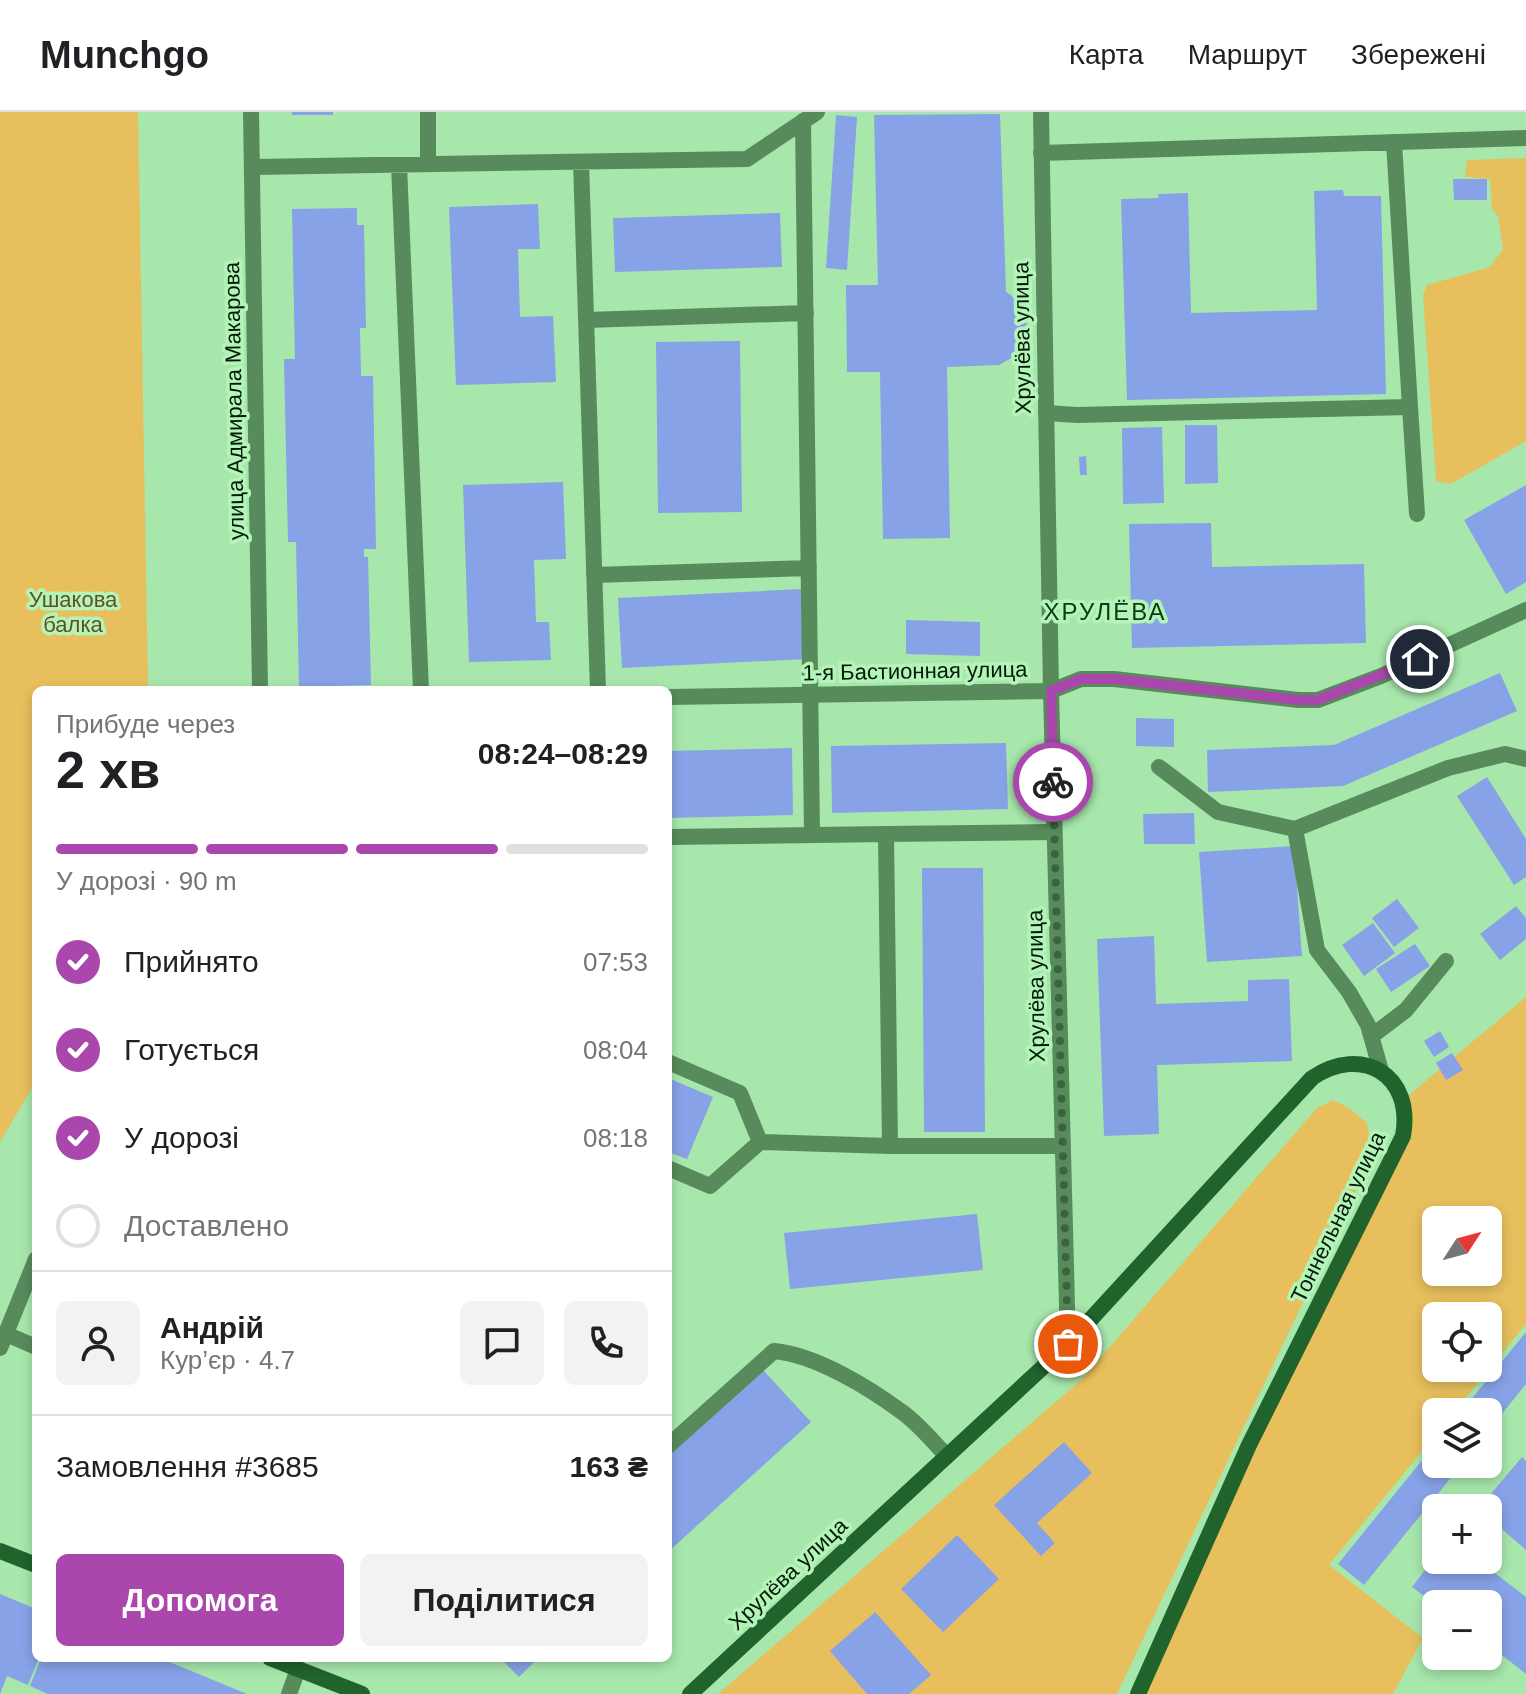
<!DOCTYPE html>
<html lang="uk">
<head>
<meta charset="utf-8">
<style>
	:root { --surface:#fff; --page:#f2f2f2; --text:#202124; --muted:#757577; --line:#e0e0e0; --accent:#aa47ad }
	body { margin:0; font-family:Helvetica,sans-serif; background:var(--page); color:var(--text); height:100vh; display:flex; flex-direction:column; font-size:30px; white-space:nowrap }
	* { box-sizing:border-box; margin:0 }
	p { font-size:26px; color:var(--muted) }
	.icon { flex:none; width:44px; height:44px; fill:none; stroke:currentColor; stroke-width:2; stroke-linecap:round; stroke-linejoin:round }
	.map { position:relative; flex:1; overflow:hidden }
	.sheet { position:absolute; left:32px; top:574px; width:640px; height:976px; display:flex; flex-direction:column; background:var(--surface); border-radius:12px; box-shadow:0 4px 12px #0003 }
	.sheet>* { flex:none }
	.needle { width:52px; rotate:54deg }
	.buttons { position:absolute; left:1422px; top:1094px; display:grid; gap:16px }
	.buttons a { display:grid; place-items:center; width:80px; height:80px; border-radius:12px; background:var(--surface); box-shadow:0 4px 12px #0003; font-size:40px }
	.pin { position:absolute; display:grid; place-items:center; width:68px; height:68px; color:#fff; margin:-34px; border:4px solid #fff; border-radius:50%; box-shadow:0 2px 8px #0007 }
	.courier { position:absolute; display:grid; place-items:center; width:80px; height:80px; margin:-40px; border:6px solid #aa47ad; border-radius:50%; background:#fff; color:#222; box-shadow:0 2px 10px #0007 }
	.headline em { font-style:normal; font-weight:700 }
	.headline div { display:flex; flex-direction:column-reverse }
	.headline { display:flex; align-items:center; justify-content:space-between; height:136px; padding:0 24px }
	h1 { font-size:52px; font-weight:700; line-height:60px }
	.bar { display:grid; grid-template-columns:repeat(4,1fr); gap:12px 8px; align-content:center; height:96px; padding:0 24px }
	.bar i { height:10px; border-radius:6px; background:var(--line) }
	.bar .current { background:var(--accent) }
	.bar p { grid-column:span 4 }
	.line { display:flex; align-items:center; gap:20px; padding:0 24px; border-top:2px solid var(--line) }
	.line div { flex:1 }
	.round { display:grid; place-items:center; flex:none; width:84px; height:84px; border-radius:12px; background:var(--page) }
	ol { padding:0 24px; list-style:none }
	li { display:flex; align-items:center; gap:24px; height:88px }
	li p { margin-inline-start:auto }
	li .icon { padding:8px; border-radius:50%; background:var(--accent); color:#fff; stroke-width:4 }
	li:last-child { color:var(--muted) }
	li i { width:44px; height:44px; border:4px solid var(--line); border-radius:50% }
	.primary-button { display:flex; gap:16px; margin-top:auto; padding:16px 24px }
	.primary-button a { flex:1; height:92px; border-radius:12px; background:var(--accent); color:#fff; font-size:32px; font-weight:700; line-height:92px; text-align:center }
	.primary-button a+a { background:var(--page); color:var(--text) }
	header { display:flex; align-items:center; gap:48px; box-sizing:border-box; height:112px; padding:0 40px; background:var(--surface); border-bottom:2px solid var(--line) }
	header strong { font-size:38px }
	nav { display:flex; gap:44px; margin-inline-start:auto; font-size:28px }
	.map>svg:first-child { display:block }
</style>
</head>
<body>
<header>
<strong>Munchgo</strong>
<nav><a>Карта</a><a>Маршрут</a><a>Збережені</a></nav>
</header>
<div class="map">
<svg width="1526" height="1582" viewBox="0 0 1526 1582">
	<rect width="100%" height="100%" fill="#a7e7ac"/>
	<path fill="#e7bf5d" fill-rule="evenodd" d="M0,0H138L148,574L147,578H36V969L0,1030Z
		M1526,46V329L1451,372L1436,369L1423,183L1427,173L1490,155L1503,137L1498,104L1492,97L1490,67L1465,65L1467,48Z
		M1526,885V1212L1454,1300H1436V1322L1329,1453L1423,1526L1393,1582H1139L1394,1041L1403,988ZM1436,1108H1488V1160H1436ZM1436,1204H1488V1256H1436Z
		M1333,988L1349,996L1367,1011L1370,1029L1361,1068L1117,1582H718L1081,1268L1317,996Z"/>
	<path fill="#87a2e6" d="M292,0H333V3H292Z
		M1000,2L1006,180L1011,183L1024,200L1028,218L1023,233L1015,244L999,253L947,255L950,426L883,427L880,260H847L846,173H878L874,3Z
		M836,3L857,5L847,158L826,156Z
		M1453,67H1487V88H1454Z
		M1343,78L1344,84H1381L1386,282L1127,288L1121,87L1159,86L1158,82L1188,81L1191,201L1317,198L1314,79Z
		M538,92L540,137H518L520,205L553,204L556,270L456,273L449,95Z
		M357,96V113H364L366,216H360L361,264H373L376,437H364V445H368L371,573L299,575L296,430H288L284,247H295L292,97Z
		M780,101L782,155L615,160L613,106Z
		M740,229L742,400L658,401L656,230Z
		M1185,313H1217L1218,371L1185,372Z
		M1162,315L1164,391L1123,392L1122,316Z
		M1086,344L1087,363H1080L1079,345Z
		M563,370L566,447L534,448L536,510H549L551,548L469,550L463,373Z
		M1526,373V470L1506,482L1464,408Z
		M1211,411L1212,455L1364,452L1366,531L1132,536L1129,412Z
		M803,477L807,547L622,556L618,486Z
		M906,508L980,510V544L906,542Z
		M1500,561L1517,599L1343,674L1208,680L1207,638L1334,633Z
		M1136,606L1174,607V635L1136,634Z
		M1006,631L1008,697L832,701L831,634Z
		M792,636L793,703L668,706V639Z
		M1487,665L1526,727V765L1514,773L1457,684Z
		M1194,701L1195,732H1144L1143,702Z
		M1294,734L1302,844L1207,850L1199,740Z
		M922,756H983L985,1020H924Z
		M1397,787L1419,816L1394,835L1372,806Z
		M1516,794L1526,806V827L1500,848L1480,822Z
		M1373,811L1395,841L1364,864L1342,833Z
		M1154,824L1156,892L1248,889V868L1289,867L1292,949L1157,953L1159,1022L1104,1024L1097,827Z
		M1415,832L1430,854L1391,880L1376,857Z
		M1440,919L1449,935L1434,945L1424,929Z
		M1452,941L1463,958L1446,968L1436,951Z
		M668,966L713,985L687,1047L668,1040Z
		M977,1102L983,1158L790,1177L784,1121Z
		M1526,1220V1272L1488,1319V1300H1461Z
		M763,1258L811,1310L668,1440V1344Z
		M1064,1330L1092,1361L1037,1411L1055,1431L1041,1444L994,1393Z
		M1436,1331V1352H1462L1364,1473L1338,1452Z
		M1522,1345L1526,1349V1438L1488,1405V1396H1479Z
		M957,1423L999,1467L943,1520L901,1477Z
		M1436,1444V1448H1478L1526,1485V1562L1488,1532V1492H1435L1412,1475Z
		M0,1482L36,1497V1546H39L28,1573L7,1564L0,1582Z
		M875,1500L931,1563L909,1582H867L830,1539Z
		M41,1546H160L247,1582H48L30,1574Z
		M500,1546H534L536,1548L519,1565Z"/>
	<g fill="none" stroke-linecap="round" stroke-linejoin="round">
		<path stroke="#578b5c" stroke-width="16" d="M428,0V52
			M803,9L812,722
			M1041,41L1526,26
			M581,50L598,578
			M399,53L421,578
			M252,55L747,47L817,0
			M586,208L806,201
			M1410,295L1417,402
			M1046,301L1077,303L1410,295L1394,30
			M594,463L809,456
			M1159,655L1218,700L1295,717L1448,656L1505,642L1526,647
			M1295,717L1317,838L1349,880L1368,913L1381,959
			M668,725L886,722
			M1373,923L1406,898L1446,849
			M668,950L740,981L760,1030
			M890,1034L886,722L1054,720
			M668,1056L710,1074L760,1030L890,1034H1061
			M6,1222L36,1235
			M668,1334L774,1239C816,1243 868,1275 902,1300C919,1312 933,1330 947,1344
			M289,1582L298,1557"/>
		<path stroke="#578b5c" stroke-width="16" d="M251,0L260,578
			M1041,0L1051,579L1068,1232
			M668,585L1051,579L1081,567H1114L1298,588H1318L1381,564L1526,498
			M0,1236L36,1147"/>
		<path stroke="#20632c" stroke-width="16" d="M0,1439L36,1453
			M270,1546L362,1582
			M690,1582L1068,1232L1312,966C1362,932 1414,963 1403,1024L1249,1333L1138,1582"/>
	</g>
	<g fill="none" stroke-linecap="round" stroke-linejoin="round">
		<path stroke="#3c6240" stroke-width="8" stroke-dasharray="0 14.4" d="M1053,670L1068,1232"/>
		<path stroke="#aa47ad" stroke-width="10" d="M1053,670L1051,579L1081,567H1114L1298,588H1318L1420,547"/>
	</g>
	<g text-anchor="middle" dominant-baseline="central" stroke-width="7" stroke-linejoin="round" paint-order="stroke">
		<g font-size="22" fill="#031b06" stroke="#b4f4b9">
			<text transform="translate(1022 226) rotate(-91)">Хрулёва улица</text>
			<text transform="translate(234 289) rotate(-91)">улица Адмирала Макарова</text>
			<text transform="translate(915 559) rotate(-1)">1-я Бастионная улица</text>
			<text transform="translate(1036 874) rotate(-91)">Хрулёва улица</text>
			<text transform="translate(1338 1105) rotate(-64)">Тоннельная улица</text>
			<text transform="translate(788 1462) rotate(-43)">Хрулёва улица</text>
		</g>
		<g font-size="22" fill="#645123" stroke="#b4f4b9">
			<text x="73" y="487">Ушакова<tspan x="73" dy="25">балка</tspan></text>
		</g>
		<g font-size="24" letter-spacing="2" fill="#0a3b15" stroke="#b4f4b9">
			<text x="1105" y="499">ХРУЛЁВА</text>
		</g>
	</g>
</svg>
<div class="buttons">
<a><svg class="needle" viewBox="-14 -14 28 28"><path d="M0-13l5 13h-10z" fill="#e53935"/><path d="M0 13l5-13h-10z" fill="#757577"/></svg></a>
<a><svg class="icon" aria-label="locate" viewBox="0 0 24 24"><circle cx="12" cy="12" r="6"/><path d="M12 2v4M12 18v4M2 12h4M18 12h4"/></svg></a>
<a><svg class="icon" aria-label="layers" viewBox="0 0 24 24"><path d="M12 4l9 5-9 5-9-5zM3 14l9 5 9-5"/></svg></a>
<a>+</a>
<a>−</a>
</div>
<div class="pin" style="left:1068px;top:1232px;background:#ea580c"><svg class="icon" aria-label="bag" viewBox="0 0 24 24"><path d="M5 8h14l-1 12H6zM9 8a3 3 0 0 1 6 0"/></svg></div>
<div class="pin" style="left:1420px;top:547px;background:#1f2937"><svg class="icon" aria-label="home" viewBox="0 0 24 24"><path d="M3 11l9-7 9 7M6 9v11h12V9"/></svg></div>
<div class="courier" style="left:1053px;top:670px"><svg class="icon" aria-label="bike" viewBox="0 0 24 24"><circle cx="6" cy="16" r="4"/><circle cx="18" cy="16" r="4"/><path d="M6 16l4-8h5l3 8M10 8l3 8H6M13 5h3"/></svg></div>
<section class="sheet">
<div class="headline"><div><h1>2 хв</h1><p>Прибуде через</p></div><em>08:24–08:29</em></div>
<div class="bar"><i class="current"></i><i class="current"></i><i class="current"></i><i></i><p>У дорозі · 90 m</p></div>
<ol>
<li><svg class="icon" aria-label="check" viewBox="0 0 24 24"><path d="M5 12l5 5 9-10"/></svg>Прийнято<p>07:53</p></li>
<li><svg class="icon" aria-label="check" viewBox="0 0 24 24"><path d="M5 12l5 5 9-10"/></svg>Готується<p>08:04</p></li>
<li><svg class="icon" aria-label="check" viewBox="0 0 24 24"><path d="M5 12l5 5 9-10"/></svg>У дорозі<p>08:18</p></li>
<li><i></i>Доставлено</li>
</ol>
<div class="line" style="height:144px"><a class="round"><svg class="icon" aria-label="person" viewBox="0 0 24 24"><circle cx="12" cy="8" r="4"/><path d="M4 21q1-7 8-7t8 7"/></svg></a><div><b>Андрій</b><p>Кур’єр · 4.7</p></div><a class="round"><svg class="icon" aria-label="chat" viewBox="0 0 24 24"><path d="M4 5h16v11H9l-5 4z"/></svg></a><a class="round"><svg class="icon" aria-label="phone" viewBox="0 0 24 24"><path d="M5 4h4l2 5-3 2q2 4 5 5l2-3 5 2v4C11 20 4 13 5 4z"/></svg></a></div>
<div class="line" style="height:104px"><div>Замовлення #3685</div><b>163 ₴</b></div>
<div class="primary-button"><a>Допомога</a><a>Поділитися</a></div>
</section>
</div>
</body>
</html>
